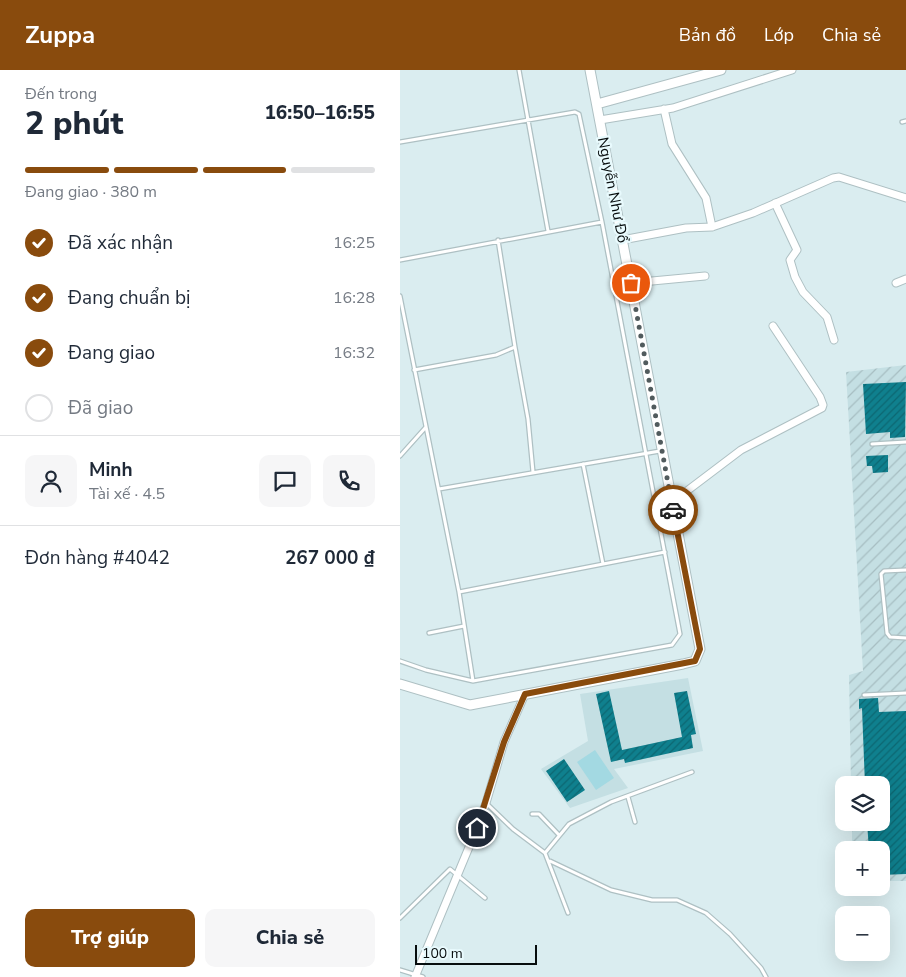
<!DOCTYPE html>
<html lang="vi">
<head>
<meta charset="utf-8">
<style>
	:root { --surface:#fff; --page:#f6f6f7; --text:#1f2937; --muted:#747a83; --line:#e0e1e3; --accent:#894b0d }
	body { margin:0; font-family:"Nunito Sans",sans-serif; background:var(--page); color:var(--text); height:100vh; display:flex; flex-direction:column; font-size:19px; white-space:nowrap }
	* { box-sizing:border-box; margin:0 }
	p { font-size:16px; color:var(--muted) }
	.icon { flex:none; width:28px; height:28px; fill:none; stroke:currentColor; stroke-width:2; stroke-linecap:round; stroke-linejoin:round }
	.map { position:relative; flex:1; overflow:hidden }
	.drawer { display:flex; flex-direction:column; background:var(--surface); width:400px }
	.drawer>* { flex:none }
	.tools { position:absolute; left:435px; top:706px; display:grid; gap:10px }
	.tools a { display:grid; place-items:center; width:55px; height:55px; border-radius:10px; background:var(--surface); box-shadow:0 5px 20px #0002; font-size:25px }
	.scale { position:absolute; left:15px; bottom:12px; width:122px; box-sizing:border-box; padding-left:5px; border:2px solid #070d0e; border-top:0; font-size:14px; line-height:18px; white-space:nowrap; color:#070d0e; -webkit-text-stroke:4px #e8fafd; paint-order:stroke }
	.pin { position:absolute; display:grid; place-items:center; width:42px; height:42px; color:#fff; margin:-21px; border:2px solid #fff; border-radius:50%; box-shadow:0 1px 5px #0007 }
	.courier { position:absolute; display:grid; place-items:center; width:50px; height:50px; margin:-25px; border:4px solid #894b0d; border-radius:50%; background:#fff; color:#222; box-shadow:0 1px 6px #0007 }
	.head em { font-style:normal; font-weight:800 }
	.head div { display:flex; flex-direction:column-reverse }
	.head { display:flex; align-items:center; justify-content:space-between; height:85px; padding:0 25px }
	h1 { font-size:32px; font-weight:800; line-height:38px }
	.bar { display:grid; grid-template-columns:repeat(4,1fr); gap:8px 5px; align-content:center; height:60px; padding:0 25px }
	.bar i { height:6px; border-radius:4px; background:var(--line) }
	.bar .on { background:var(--accent) }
	.bar p { grid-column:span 4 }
	.line { display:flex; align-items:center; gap:12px; padding:0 25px; border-top:1px solid var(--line) }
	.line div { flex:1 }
	.round { display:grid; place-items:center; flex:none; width:52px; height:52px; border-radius:10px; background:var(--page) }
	ol { padding:0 25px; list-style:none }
	li { display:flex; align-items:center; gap:15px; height:55px }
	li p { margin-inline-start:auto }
	li .icon { padding:5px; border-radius:50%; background:var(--accent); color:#fff; stroke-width:4 }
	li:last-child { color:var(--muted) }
	li i { width:28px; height:28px; border:2px solid var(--line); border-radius:50% }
	.action { display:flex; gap:10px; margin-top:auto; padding:10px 25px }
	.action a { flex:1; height:58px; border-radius:10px; background:var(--accent); color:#fff; font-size:20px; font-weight:800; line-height:58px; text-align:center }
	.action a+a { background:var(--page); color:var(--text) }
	header { display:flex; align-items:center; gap:30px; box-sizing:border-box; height:70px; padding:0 25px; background:var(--accent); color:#fff }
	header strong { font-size:24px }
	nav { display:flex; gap:28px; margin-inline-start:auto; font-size:18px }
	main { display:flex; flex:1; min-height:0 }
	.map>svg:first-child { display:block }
</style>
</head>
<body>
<header>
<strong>Zuppa</strong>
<nav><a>Bản đồ</a><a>Lớp</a><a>Chia sẻ</a></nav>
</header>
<main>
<section class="drawer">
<div class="head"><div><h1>2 phút</h1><p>Đến trong</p></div><em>16:50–16:55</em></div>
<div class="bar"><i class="on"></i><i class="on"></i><i class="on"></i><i></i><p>Đang giao · 380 m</p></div>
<ol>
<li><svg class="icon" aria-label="check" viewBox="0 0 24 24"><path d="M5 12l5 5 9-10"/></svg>Đã xác nhận<p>16:25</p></li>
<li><svg class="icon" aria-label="check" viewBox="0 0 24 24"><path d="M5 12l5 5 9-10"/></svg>Đang chuẩn bị<p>16:28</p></li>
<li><svg class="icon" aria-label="check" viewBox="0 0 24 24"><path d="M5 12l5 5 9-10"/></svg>Đang giao<p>16:32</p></li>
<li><i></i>Đã giao</li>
</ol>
<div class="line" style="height:90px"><a class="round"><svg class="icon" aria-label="person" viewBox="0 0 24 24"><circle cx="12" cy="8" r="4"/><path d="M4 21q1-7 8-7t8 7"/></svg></a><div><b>Minh</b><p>Tài xế · 4.5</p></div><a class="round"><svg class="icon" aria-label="chat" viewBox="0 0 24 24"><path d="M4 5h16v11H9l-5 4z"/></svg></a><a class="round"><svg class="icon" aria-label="phone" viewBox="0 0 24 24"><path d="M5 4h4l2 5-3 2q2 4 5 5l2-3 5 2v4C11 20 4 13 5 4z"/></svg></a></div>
<div class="line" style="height:65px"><div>Đơn hàng #4042</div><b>267 000 ₫</b></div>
<div class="action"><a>Trợ giúp</a><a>Chia sẻ</a></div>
</section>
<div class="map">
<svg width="506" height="907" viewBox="0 0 506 907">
	<defs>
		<pattern id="industrial-furrows" width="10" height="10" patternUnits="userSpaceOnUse" patternTransform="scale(1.25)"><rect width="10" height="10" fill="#c4dfe3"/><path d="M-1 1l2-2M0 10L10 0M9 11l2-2" fill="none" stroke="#a7bec2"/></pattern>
		<pattern id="building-hatch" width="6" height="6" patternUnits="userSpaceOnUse" patternTransform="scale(1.25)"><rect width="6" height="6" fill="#0f808e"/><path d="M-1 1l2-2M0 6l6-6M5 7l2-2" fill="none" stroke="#0c6772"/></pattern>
	</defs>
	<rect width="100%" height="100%" fill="#daedf0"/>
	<path fill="#c4dfe3" d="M288,608L303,681L214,699L228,718L170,738L141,699L188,671L180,624Z"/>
	<path fill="url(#industrial-furrows)" d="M506,295V811H481V780H452V753L481,752V715H451L449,605L463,601L446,302Z"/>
	<path fill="#a3d9e2" d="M195,680L214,708L196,720L177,692Z"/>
	<path fill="url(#building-hatch)" d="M506,312L505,367L490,368V362L466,364L463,314Z
		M488,385V402L473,403L472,396H467L466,386Z
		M209,621L222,680L282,667L274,623L287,621L296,664L291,665L293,678L225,693L224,689L211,692L196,624Z
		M478,628L479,642L506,641V804L481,805V780H469L467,752H481V715H465L462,638L459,639V629Z
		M164,689L185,720L167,732L146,701Z"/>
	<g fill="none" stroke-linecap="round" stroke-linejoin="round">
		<g stroke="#aec0c3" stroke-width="5.5">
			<path id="service" d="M119,0L148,161
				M502,52L506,51
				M0,72L175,42L179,44L202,152L280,564L272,575L73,611L26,600L0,591
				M98,170L115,277
				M0,190L202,152
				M0,226L59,522L73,611
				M14,300L96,285L115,277L128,349L133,402
				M472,374L506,372
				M0,386L26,357
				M183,394L203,494
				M39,419L260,381
				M506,500L484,501L481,504L487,563L490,567L506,568
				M59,522L265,482
				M29,563L64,556
				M464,625L506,623
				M228,727L235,752
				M86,733L113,759L145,783L169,754L211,732L292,702
				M132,744H139L159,765
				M145,783L168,843
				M150,791L211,820L252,830H277L306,843L330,864L361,898L366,907
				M0,848L50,799L85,828
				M0,900L23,907"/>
		</g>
		<g stroke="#aec0c3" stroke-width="9">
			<path id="minor" d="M264,39L272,74L306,128L312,157
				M200,50L273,38L392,0
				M375,133L397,180L390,190L395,207L403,222L427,247L434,270
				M222,170L286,158L312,157L353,143L433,108L439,107L506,128
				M231,213L305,206
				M496,213L506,209
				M271,433L341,380L422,338L423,335L420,327L373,256
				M15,907L72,770L86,733L104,672L125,624"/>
		</g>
		<g stroke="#aec0c3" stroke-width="11">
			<path id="tertiary" d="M197,34L321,0
				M0,614L70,635L283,594L295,591L300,579L190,0"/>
		</g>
		<use href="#service" stroke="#fff" stroke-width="3"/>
		<use href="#minor" stroke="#fff" stroke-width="7"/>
		<use href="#tertiary" stroke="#fff" stroke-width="9"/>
	</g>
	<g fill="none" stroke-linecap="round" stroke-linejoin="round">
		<path stroke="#515b5d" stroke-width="5" stroke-dasharray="0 9" d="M231,213L273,440"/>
		<path stroke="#894b0d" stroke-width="6" d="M77,758L104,672L125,624L295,591L300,579L273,440"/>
	</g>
	<g text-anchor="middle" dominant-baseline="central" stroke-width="4.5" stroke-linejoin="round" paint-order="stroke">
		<g font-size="15" fill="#070d0e" stroke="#e8fafd">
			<text transform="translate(213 120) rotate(79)">Nguyễn Như Đổ</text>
		</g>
	</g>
</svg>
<div class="tools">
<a><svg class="icon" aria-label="layers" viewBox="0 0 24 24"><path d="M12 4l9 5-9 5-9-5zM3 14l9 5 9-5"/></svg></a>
<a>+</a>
<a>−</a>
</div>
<div class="scale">100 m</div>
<div class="pin" style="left:231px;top:213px;background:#ea580c"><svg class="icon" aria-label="bag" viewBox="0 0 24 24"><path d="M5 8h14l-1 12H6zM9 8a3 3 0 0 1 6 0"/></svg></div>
<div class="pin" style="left:77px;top:758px;background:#1f2937"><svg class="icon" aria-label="home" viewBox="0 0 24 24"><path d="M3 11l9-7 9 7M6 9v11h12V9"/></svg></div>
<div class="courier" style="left:273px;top:440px"><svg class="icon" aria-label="car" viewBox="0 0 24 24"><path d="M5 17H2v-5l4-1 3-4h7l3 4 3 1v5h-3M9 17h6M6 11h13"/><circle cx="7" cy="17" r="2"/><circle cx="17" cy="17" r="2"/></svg></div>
</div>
</main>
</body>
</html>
